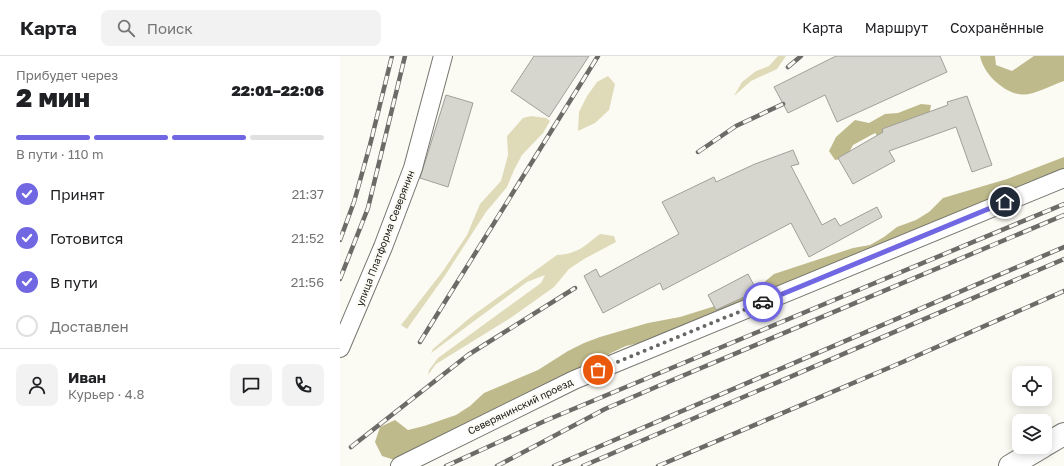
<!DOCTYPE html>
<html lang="ru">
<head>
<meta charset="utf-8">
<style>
	:root { --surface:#fff; --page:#f2f2f2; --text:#202124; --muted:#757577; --line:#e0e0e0; --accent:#7167e2 }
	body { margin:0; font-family:"Golos Text",sans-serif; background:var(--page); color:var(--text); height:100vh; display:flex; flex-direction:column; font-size:15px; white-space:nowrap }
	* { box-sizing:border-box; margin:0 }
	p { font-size:13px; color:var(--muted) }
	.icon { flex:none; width:22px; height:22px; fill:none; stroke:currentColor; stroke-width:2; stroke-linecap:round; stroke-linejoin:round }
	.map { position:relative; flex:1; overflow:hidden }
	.side { display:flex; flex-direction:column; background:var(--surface); width:340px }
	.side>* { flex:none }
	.controls { position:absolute; left:672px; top:310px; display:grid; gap:8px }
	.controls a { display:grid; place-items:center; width:40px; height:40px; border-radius:8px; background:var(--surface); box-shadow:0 2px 10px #0003; font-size:20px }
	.pin { position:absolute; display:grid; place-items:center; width:34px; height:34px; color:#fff; margin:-17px; border:2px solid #fff; border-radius:50%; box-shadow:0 1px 4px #0007 }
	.courier { position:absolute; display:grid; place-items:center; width:40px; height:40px; margin:-20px; border:3px solid #7167e2; border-radius:50%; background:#fff; color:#222; box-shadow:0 1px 5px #0007 }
	.headline em { font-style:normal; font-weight:800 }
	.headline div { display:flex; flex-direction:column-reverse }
	.headline { display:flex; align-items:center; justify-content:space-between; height:68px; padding:0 16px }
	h1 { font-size:26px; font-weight:800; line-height:30px }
	.bar { display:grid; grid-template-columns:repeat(4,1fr); gap:6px 4px; align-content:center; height:48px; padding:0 16px }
	.bar i { height:5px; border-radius:3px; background:var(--line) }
	.bar .selected { background:var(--accent) }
	.bar p { grid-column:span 4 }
	.line { display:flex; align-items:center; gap:10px; padding:0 16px; border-top:1px solid var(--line) }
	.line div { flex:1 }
	.round { display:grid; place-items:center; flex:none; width:42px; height:42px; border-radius:8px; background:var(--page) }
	ol { padding:0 16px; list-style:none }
	li { display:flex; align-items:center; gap:12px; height:44px }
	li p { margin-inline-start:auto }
	li .icon { padding:4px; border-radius:50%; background:var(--accent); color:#fff; stroke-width:4 }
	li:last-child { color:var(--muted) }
	li i { width:22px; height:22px; border:2px solid var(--line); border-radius:50% }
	header { display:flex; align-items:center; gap:24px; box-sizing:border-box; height:56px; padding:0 20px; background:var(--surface); border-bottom:1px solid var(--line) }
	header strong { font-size:19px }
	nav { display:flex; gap:22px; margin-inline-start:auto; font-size:14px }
	.search { width:280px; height:36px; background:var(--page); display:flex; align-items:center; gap:10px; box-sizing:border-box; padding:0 14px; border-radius:8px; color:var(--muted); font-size:15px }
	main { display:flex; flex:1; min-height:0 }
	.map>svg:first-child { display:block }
</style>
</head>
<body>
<header>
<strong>Карта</strong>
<div class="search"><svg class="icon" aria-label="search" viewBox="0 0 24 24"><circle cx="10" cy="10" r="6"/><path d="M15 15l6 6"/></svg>Поиск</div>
<nav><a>Карта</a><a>Маршрут</a><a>Сохранённые</a></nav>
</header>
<main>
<section class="side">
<div class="headline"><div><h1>2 мин</h1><p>Прибудет через</p></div><em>22:01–22:06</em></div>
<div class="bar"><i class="selected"></i><i class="selected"></i><i class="selected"></i><i></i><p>В пути · 110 m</p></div>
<ol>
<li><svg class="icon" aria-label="check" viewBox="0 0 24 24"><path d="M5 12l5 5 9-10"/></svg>Принят<p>21:37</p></li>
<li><svg class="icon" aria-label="check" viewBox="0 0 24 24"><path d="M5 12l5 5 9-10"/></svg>Готовится<p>21:52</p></li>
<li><svg class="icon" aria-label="check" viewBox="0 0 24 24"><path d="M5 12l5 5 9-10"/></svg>В пути<p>21:56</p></li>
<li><i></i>Доставлен</li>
</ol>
<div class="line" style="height:72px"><a class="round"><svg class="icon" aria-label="person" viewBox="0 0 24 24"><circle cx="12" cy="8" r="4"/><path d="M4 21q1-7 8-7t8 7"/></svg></a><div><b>Иван</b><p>Курьер · 4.8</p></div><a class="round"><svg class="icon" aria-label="chat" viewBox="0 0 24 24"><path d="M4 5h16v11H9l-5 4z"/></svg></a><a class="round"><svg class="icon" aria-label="phone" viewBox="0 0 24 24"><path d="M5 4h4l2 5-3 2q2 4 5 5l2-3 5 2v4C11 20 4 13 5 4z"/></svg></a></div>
</section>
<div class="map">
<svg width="724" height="410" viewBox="0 0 724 410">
	<rect width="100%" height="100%" fill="#fbfaf3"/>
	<path fill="#dfdbb9" d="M438,0H446L437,13L411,25L394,40L402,26L416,15L429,10Z
		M268,20L275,28L269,54L255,67L238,75L239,56L247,40L257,26Z
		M191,60L206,62L210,65L203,77L182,99L174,114L167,131L146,156L104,221L67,273L61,269L103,215L127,179L140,148L161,125L168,99L167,80L183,62Z
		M260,178L274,180L276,186L244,203L229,213L214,231L172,261L96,308L88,319L89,314L98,302L201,227L205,219L187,226L91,297L93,293L132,260L217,199C238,198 244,190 260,178Z"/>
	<path fill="#bfba8b" d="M640,0H655L656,9L672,15L694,0H724V25C695,35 683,49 656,26C649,20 642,10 640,0Z
		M581,48L591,49L589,60L540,83L535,77L513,89L506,102L495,104L489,95L496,81L515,64L529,67L545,58L558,57Z
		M724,101V115L318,283L286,290L271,297L232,321L58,405L42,400L35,386L40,371L55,364L68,374L84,370L116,359L130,350L144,337L198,314L228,295L244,287L260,281L308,267L340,261L388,246L417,232L434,218L513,192L530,189L544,181L557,171L576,164L589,156L603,142L667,123Z"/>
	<path fill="#d6d5ce" stroke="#a0a099" d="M194,0H249L209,61L171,35Z
		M496,0H600L607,16L497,66L485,39L448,57L434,31Z
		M106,39L133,47L108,131L80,122Z
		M627,40L652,109L632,116L616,71L549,95L555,105L513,128L498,102L543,76L542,73L608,49L607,46Z
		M453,94L459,108L451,110L482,169L495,162L500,170L537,151L542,161L469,201L451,167L323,234L320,227L263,257L244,220L256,213L260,221L339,178L322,146L374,121L376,126L415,108Z
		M408,218L417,235L376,254L368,239Z"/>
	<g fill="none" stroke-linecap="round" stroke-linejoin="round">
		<g stroke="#76766f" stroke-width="20">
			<path id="minor" d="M0,292L43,191L73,112L103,0
				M60,410L234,324L724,122"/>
		</g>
		<g stroke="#76766f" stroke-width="24">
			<path id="primary" d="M705,389L724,378
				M670,410L702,391"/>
		</g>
		<use href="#minor" stroke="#fff" stroke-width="18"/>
		<use href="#primary" stroke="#fff" stroke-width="22"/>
		<g stroke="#6c6b68" stroke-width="4.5">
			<path id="rail" d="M448,11L461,0
				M358,96L396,70L443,48
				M0,184L14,146L30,89L52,0
				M0,223L28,152L65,0
				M80,286L258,0
				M11,391L128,299L235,232
				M106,410L207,364L724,148
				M157,410L265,353L316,331L724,159
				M214,410L724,191
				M243,410L724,203
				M318,410L565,305L724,235"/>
		</g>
		<use href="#rail" stroke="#fbfaf3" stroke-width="3" stroke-dasharray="9" stroke-linecap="butt"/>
	</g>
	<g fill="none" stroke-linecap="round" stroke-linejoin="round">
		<path stroke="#676763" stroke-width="4" stroke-dasharray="0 7.2" d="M258,314L423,246"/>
		<path stroke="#7167e2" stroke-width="5" d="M423,246L665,146"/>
	</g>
	<g text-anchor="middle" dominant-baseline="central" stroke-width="4" stroke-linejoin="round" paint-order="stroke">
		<g font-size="10" fill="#181816" stroke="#fbfaf3">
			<text transform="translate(45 182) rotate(-69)">улица Платформа Северянин</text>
			<text transform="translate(180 350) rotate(-26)">Северянинский проезд</text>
		</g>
	</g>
</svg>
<div class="controls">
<a><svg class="icon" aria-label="locate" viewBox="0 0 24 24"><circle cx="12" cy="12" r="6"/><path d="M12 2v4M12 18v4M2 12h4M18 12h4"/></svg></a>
<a><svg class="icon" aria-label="layers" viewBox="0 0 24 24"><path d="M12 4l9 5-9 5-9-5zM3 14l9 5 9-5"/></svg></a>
</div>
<div class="pin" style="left:258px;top:314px;background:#ea580c"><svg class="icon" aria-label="bag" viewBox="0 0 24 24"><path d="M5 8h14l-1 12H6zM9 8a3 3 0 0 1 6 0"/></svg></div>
<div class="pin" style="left:665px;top:146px;background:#1f2937"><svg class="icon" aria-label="home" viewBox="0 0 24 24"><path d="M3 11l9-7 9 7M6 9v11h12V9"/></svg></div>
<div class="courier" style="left:423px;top:246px"><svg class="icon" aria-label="car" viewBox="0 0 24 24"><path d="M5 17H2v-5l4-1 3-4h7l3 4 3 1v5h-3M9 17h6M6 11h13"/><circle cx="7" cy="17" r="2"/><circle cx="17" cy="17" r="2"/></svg></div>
</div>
</main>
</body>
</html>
